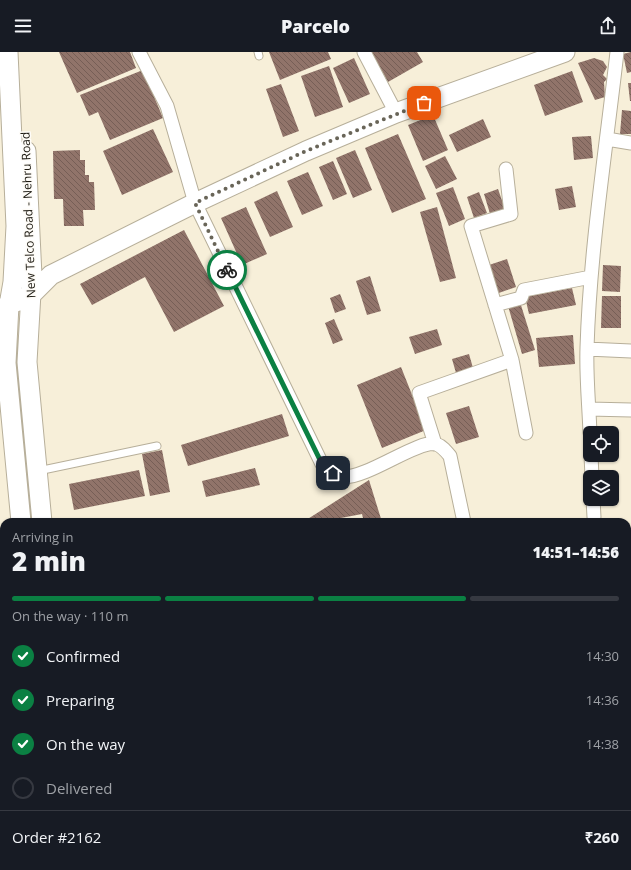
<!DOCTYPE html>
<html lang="en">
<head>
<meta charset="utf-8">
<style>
	:root { --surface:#171b24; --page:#242831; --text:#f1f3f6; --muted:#9ea1a6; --line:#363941; --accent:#0b8043 }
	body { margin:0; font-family:"Open Sans",sans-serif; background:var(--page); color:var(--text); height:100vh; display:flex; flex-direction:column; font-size:15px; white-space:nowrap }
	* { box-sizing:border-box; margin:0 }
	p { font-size:13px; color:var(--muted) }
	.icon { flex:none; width:22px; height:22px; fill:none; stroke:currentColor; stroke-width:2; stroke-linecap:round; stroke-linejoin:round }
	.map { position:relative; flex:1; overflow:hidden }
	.drawer { position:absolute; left:0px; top:466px; width:631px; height:352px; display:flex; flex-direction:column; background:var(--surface); border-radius:12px 12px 0 0; box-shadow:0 1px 3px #0004 }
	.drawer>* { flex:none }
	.controls { position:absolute; left:583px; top:374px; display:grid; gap:8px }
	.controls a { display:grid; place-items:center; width:36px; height:36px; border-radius:6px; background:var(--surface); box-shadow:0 1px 3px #0004; font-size:20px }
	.pin { position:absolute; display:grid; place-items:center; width:34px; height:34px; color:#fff; margin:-17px; border-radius:8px; box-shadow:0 2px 6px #0006 }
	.courier { position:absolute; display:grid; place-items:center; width:40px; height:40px; margin:-20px; border:3px solid #0b8043; border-radius:50%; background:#fff; color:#222; box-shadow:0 1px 5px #0007 }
	.overview em { font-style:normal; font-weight:800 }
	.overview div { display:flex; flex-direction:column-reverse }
	.overview { display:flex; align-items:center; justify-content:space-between; height:68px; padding:0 12px }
	h1 { font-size:26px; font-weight:800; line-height:30px }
	.bar { display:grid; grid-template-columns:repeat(4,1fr); gap:6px 4px; align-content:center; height:48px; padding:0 12px }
	.bar i { height:5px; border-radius:3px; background:var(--line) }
	.bar .active { background:var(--accent) }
	.bar p { grid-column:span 4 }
	.line { display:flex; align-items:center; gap:10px; padding:0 12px; border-top:1px solid var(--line) }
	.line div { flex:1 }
	ol { padding:0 12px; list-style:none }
	li { display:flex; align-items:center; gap:12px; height:44px }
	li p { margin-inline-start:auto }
	li .icon { padding:4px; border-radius:50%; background:var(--accent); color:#fff; stroke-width:4 }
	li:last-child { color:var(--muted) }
	li i { width:22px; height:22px; border:2px solid var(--line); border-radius:50% }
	header { display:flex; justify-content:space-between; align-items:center; height:52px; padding:0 12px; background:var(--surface); font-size:18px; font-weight:800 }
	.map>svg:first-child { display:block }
</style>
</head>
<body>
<header><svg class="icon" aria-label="menu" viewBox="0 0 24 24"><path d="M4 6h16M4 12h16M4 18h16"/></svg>Parcelo<svg class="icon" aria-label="share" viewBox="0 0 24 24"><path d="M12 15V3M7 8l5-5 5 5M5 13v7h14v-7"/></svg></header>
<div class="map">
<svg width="631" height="818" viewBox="0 0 631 818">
	<defs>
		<pattern id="park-tufts" width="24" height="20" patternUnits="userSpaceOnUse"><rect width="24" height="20" fill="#d2e3d0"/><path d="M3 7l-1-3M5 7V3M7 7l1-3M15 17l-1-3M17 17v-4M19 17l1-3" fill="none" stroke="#b4c2b2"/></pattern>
		<pattern id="building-back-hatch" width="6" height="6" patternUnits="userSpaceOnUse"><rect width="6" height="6" fill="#91746a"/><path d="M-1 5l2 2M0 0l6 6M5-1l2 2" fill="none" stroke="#765e56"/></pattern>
	</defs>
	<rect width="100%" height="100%" fill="#f7efd9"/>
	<path fill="url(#park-tufts)" d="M0,524L4,564V814H29V818H0Z"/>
	<path fill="url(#building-back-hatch)" d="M59,0H130L136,16L77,41Z
		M269,0H328L331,7L280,28Z
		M371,0H417L423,10L388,30Z
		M631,0V20L627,21L623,2Z
		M354,6L370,42L349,51L333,16Z
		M594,6L603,9L607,15L603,23L607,27L604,30L605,45L595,48L578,11Z
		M329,14L343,55L315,65L301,24Z
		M143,18L163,66L110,88L98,60L89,64L80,43Z
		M572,19L583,50L545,64L534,33Z
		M628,31H631V49H630Z
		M281,32L299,79L283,85L266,37Z
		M622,58L631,59V82H620Z
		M433,63L448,98L423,109L408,73Z
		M483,67L491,85L457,100L449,83Z
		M153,77L173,120L122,143L103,99Z
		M398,82L426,147L392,161L365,96Z
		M591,84L593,106L574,108L572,85Z
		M80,98V108H85V123H89V130H94L95,158H83L84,174H64L63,147H54L53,99Z
		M355,98L372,138L353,146L336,106Z
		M445,104L457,127L436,137L425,114Z
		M333,109L347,142L333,148L319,115Z
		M308,120L323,154L302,163L287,129Z
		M572,134L576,155L559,158L555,137Z
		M453,135L465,167L449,174L436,141Z
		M498,137L506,160L491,165L484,142Z
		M277,139L293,175L270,185L254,150Z
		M479,140L487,161L474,166L467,145Z
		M246,155L267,202L242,213L221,166Z
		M437,155L456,226L440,230L420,160Z
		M184,178L224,254L174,280L145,225L92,253L80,232Z
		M507,207L516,235L496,242L486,214Z
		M603,213L621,214L620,240L602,239Z
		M370,224L381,259L367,263L356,229Z
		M572,236L576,253L529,262L525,245Z
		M340,242L346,257L335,261L330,246Z
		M602,244H621V276H601Z
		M520,250L535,298L522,302L508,254Z
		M334,267L343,288L333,292L325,271Z
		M437,277L442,293L415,302L409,285Z
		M573,283L575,312L539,315L536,286Z
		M469,302L473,316L456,321L452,307Z
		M401,315L426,378L382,396L357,333Z
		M469,354L479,385L456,392L446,361Z
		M282,362L289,384L188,414L181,393Z
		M162,398L170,440L150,444L142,402Z
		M255,416L260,433L206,445L202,429Z
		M139,418L145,444L74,458L69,432Z
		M369,428L382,470H364L362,462L325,469V470H303Z
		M417,467V470H404V469Z
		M627,490H631V533H627Z
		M631,535V559H627V536Z
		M627,708L631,726L627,727Z
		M631,741V764L628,765L627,742Z
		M627,791L631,808V818H607V814H627Z
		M167,814H192L190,818H169L165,816Z
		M213,814H237L239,815L237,818H211Z
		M286,814H304L302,818H284Z
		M424,814H451L452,818H425Z
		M463,814H479L480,818H455V816Z
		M486,814H512V818H486Z
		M518,814H539L540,818H519Z
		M542,814H564L565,818H543Z
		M569,814H598V815L570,818Z"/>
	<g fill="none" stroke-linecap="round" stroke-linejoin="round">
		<g stroke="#b7af9a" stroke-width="9">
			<path id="lane" d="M258,0L259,4
				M38,419L157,394"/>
		</g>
		<g stroke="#b7af9a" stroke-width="15">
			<path id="street" d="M139,0L167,54L195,151L322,412C328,417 335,425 343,425C368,426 419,387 436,392C442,394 446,399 450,404L464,470
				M364,0L396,61
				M607,87L631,91
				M495,253L521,246L524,238L591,225
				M587,297L631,299
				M512,308L526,381
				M589,357L631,358
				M590,381C589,353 586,324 587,296C590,197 606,98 617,0
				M435,392L419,341L512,308L471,174L511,162L506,117
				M591,403L592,425
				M593,447L594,465
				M627,621H631
				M627,664L631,663
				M627,736L631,735
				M627,779L631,778
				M123,814L131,818
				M343,814L351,818"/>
		</g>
		<g stroke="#b7af9a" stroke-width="21">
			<path id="secondary" d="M8,0L16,174L13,230L9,253L6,311L21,470
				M26,99L32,224L27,310L42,470
				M0,257L31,243L51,223L195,151L306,99L396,61L565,0
				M52,814L53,818
				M74,814V818"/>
		</g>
		<use href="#lane" stroke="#fff" stroke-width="7"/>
		<use href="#street" stroke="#fff" stroke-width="13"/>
		<use href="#secondary" stroke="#fff" stroke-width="19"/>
	</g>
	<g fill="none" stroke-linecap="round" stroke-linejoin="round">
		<path stroke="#696558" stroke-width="4" stroke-dasharray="0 7.2" d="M227,218L195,151L306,99L424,51"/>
		<path stroke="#0b8043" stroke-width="5" d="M227,218L322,412L333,421"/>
	</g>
	<g text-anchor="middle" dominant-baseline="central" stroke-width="3" stroke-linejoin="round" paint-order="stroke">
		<g font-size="12" fill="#1d1a12" stroke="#fefcf8">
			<text transform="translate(28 163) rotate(-92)">New Telco Road - Nehru Road</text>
		</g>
	</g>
</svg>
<div class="controls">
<a><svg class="icon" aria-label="locate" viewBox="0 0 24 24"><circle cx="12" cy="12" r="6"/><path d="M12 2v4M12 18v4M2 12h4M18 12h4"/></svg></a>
<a><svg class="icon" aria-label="layers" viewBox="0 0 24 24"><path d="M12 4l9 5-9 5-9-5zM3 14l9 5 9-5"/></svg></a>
</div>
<div class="pin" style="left:424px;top:51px;background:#ea580c"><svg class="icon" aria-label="bag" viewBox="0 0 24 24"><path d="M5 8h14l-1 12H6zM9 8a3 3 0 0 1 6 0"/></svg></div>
<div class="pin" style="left:333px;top:421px;background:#1f2937"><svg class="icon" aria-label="home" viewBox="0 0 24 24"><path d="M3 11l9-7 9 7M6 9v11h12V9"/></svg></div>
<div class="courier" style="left:227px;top:218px"><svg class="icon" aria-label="bike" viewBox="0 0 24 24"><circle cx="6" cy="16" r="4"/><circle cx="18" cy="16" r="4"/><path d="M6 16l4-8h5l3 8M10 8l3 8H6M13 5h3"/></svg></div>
<section class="drawer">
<div class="overview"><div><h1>2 min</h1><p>Arriving in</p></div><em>14:51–14:56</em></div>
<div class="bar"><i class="active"></i><i class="active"></i><i class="active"></i><i></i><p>On the way · 110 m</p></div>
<ol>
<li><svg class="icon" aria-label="check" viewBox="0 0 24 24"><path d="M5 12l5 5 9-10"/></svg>Confirmed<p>14:30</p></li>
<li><svg class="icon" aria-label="check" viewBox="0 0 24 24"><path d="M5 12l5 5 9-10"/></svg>Preparing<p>14:36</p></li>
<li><svg class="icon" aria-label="check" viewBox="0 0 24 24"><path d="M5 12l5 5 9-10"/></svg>On the way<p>14:38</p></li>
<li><i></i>Delivered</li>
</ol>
<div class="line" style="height:52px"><div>Order #2162</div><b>₹260</b></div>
</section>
</div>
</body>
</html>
